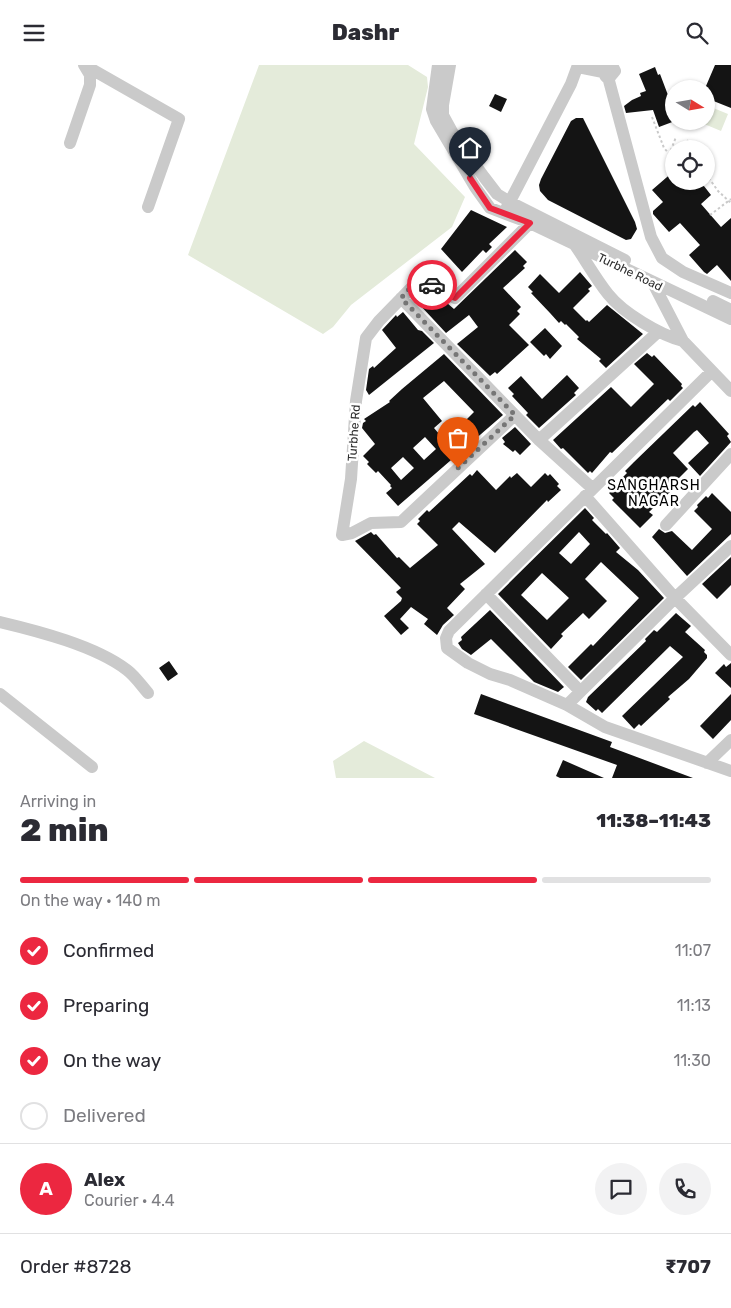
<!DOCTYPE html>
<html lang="en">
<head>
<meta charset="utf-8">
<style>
	:root { --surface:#fff; --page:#f2f2f3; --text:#2b2b33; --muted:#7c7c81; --line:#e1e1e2; --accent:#ec2740 }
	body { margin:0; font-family:Rubik,sans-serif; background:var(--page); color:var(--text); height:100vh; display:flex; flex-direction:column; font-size:19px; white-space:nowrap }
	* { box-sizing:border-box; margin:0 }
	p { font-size:16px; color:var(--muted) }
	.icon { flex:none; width:28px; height:28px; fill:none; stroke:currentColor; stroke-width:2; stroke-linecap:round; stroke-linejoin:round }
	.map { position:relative; height:713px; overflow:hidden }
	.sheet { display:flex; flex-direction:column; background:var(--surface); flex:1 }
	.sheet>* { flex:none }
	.needle { width:32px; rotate:101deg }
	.fabs { position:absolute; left:665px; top:15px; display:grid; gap:10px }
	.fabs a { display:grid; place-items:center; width:50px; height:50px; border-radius:50%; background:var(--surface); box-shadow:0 1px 4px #0004; font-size:25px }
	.pin { position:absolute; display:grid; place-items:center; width:42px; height:42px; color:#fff; margin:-51px -21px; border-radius:50% 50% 50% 0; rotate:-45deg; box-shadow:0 0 5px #0007 }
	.pin .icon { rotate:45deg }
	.courier { position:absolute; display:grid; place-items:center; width:50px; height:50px; margin:-25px; border:4px solid #ec2740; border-radius:50%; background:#fff; color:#222; box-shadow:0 1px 6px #0007 }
	.overview em { font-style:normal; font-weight:800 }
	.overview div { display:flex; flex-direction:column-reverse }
	.overview { display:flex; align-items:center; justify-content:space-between; height:85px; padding:0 20px }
	h1 { font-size:32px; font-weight:800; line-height:38px }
	.bar { display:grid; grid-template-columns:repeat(4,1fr); gap:8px 5px; align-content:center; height:60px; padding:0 20px }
	.bar i { height:6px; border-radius:4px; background:var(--line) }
	.bar .current { background:var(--accent) }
	.bar p { grid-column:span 4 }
	.line { display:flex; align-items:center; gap:12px; padding:0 20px; border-top:1px solid var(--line) }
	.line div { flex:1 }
	.round { display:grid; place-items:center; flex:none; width:52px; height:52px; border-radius:26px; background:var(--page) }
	ol { padding:0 20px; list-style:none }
	li { display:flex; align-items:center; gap:15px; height:55px }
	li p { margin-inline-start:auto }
	li .icon { padding:5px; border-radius:50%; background:var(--accent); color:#fff; stroke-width:4 }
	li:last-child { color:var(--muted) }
	li i { width:28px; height:28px; border:2px solid var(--line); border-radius:50% }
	header { display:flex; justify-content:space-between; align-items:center; height:65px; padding:0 20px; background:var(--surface); font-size:22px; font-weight:800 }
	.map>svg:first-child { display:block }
</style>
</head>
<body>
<header><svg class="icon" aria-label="menu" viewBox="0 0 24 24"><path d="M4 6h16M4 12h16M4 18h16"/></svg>Dashr<svg class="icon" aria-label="search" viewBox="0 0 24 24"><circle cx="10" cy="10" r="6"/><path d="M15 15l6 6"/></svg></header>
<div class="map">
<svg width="731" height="713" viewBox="0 0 731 713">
	<rect width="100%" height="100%" fill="#fff"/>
	<path fill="#e4ebda" d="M259,0H408L427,12L428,22L414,79L465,132L452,162L351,240L333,262L323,269L188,190Z
		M706,40L728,49L721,66L697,56H706Z
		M364,676L435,713H336L333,696Z"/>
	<path fill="#141414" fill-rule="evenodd" d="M715,0H731V43L706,33V21Z
		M655,2L658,10L660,9L674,46L675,56L659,62L653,45L626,48L624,41L632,35L641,31L640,28L646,26L639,9Z
		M495,29L507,34L501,47L489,41Z
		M576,53H583L635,157L637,164L631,174L626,175L548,135L540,126L539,120L541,114L571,56Z
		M674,106V116H679L682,120L686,116H700L711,130L701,139L721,162L731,153V216L717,200L707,209L704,207L689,190L700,180L680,158L669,167L653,149V146L663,137L652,125Z
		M471,145L507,162L489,179L492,182L486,188L483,185L462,207L441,184Z
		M515,185L527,197L523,201L525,203L503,223L521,242L517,246L520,249L509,260L529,280L497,309L495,307L490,311L457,279L478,262L469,250L446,268L419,239L421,237L415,232L422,224L447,238L454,244Z
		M580,207L592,221L588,224L590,226L573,243L586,256L587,255L589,257L607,240L643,269L606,303L599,296L601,294L577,274L579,272L566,259L565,260L561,256L559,258L550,248L531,228L533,227L528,222L540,209L559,228Z
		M403,247L418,265L422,266L434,278L369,330L366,325L369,304L373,301L374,303L396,283L382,265L396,250L397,252Z
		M545,263L562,281L550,294L546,289L544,291L530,277Z
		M647,288L652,292L654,290L682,319L681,321L683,323L670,336L668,334L612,388L610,387L592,408L590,406L588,408L563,383L561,384L553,375L611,322L631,342L654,319L634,299Z
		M444,289L503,350L398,441L386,428L392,423L390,421L391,420L378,406L376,408L367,399L369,397L363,391L375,379L362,363L363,358L366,356L364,354L390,337L389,336L402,324ZM444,316L474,347L445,376L434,363L442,356L423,333ZM425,372L436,384L424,395L413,383ZM403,392L414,403L401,415L391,403Z
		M567,310L579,323L574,328L576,330L539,363L526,350L528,348L512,331L514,329L508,323L521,311L542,334Z
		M700,337L729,369L727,371L731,377L700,411L688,398L709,378L697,365L694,367L673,388L688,404L668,424L671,426L649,447L653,450L640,463L612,435L614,433L609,428L625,414L623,412L627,408L625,406L634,397L693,340L695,342Z
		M515,362L531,379L520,390L515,385L513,387L503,379L505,377L502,373Z
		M477,405L496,425L510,411L511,413L517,408L531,422L545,408L548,411L550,409L559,419L557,421L561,425L548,437L547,435L495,488L459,457L452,464L485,499L460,519L465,524L447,543L454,550L443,560L437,570L424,559L428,554L411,542L400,554L409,563L401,570L384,551L401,536L402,533L396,527L401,523L355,476L371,467L374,470L376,469L397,493L399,492L410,503L438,480L417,459L420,456L418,454L427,445L429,447L470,409L472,411Z
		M712,428L731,447V469L687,511L652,472L659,464L665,468L672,466L692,485L712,464L694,446L698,442L697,440L706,431L708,433Z
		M585,443L594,453L592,455L606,469L607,468L620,483L616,487L638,505L664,533L581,615L568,602L591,579L593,581L639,533L601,497L585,514L607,536L589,554L583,548L561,569L563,571L551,584L498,529ZM579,467L590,479L571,499L559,488ZM542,508L569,533L547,555L521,530Z
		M731,492V520L717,534L702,519Z
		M490,545L564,622L558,627L534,617L491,574L471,590L462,584L458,578L462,575L461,572Z
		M676,548L691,561L685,567L705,585L704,587L707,590V593L689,614L668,632L670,634L641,661L639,659L634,664L622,651L683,592L670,581L602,648L598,644L596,646L586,637L588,632L646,576L645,574L654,565L657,567Z
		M169,596L178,609L168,616L159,603Z
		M731,598V623L715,608L724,599L726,602Z
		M481,629L612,677L610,682L693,713H612L617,700L474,649Z
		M731,629V655L713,674L700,661Z
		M563,695L604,713H560L556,711Z"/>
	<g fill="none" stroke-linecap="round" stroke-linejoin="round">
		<path stroke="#cacaca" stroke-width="2" stroke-dasharray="2.5 2.5" stroke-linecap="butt" d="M652,52L664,83L674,94
			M688,75L685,82L688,84
			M669,90L676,72
			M706,109L718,126L731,138
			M710,150L731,134"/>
		<path stroke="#cacaca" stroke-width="12" d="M438,0L432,44L436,56L475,122L490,143L530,158L731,254
			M450,0L443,40V50L455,72L484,112L497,129L510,137L625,195
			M606,0L603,7L606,12H610L615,6L612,0
			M86,1L179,54L148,142
			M578,2L603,7
			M608,12L651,172L662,193L683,207L731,228
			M70,78L90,20V10L84,0
			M506,144L571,19L578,0
			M575,180C586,196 596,214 608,229C623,248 660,270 683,276
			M653,218L683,276L731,326
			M401,233L539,375L592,423
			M713,236L731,245
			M711,307L449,566L446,573L447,583L468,598L490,609L510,615L567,640L605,662L731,706
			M515,350L401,457L371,458L352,468L342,470L351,414L356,336L366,273L379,256L418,216L423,215L455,233L530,158
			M539,375L658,267
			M585,431L675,533L731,590
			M666,460L731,389
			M486,529L580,626
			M0,557C38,566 96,581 127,605C135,611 141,620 148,628
			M0,629L92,702
			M567,640L675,533L731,481
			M707,698L731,675"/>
	</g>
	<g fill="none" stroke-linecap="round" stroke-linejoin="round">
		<path stroke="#767676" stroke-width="5" stroke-dasharray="0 9" d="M432,220C416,211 413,221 401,233L515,350L458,403"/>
		<path stroke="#ec2740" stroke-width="6" d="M432,220L455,233L530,158L490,143L470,113"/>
	</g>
	<g text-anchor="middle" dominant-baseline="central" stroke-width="5" stroke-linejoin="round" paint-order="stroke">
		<g font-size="12" fill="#2d2d2d" stroke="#fff">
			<text transform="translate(630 207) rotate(26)">Turbhe Road</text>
			<text transform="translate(354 368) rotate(-86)">Turbhe Rd</text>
		</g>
		<g font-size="14" letter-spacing="1" fill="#000" stroke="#fff">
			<text x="654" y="420">SANGHARSH<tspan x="654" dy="16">NAGAR</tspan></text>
		</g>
	</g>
</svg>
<div class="fabs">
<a><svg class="needle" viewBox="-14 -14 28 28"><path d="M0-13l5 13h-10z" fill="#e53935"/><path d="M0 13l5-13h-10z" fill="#7c7c81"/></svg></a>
<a><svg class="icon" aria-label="locate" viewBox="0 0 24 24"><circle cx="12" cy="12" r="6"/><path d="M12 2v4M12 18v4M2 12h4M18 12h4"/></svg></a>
</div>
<div class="pin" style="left:458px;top:403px;background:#ea580c"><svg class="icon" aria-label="bag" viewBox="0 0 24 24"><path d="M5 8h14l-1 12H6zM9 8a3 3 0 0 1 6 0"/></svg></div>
<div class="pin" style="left:470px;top:113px;background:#1f2937"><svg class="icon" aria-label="home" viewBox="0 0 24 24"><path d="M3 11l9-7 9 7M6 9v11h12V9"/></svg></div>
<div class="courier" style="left:432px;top:220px"><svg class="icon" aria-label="car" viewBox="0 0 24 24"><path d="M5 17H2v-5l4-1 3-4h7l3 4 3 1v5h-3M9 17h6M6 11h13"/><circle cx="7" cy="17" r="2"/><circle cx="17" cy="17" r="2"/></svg></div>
</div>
<section class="sheet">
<div class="overview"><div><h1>2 min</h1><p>Arriving in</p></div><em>11:38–11:43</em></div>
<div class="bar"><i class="current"></i><i class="current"></i><i class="current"></i><i></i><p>On the way · 140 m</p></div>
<ol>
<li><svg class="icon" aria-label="check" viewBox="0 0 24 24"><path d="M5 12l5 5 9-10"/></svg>Confirmed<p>11:07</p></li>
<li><svg class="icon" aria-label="check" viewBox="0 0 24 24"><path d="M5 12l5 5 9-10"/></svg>Preparing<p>11:13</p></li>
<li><svg class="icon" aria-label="check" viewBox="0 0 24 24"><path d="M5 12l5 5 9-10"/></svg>On the way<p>11:30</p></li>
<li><i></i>Delivered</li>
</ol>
<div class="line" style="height:90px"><b class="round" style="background:var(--accent);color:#fff">A</b><div><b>Alex</b><p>Courier · 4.4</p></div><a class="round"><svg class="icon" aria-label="chat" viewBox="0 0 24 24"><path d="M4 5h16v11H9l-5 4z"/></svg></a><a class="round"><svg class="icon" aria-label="phone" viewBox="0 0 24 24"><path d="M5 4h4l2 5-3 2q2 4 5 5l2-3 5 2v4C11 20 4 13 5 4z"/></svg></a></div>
<div class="line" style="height:65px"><div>Order #8728</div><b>₹707</b></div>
</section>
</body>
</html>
